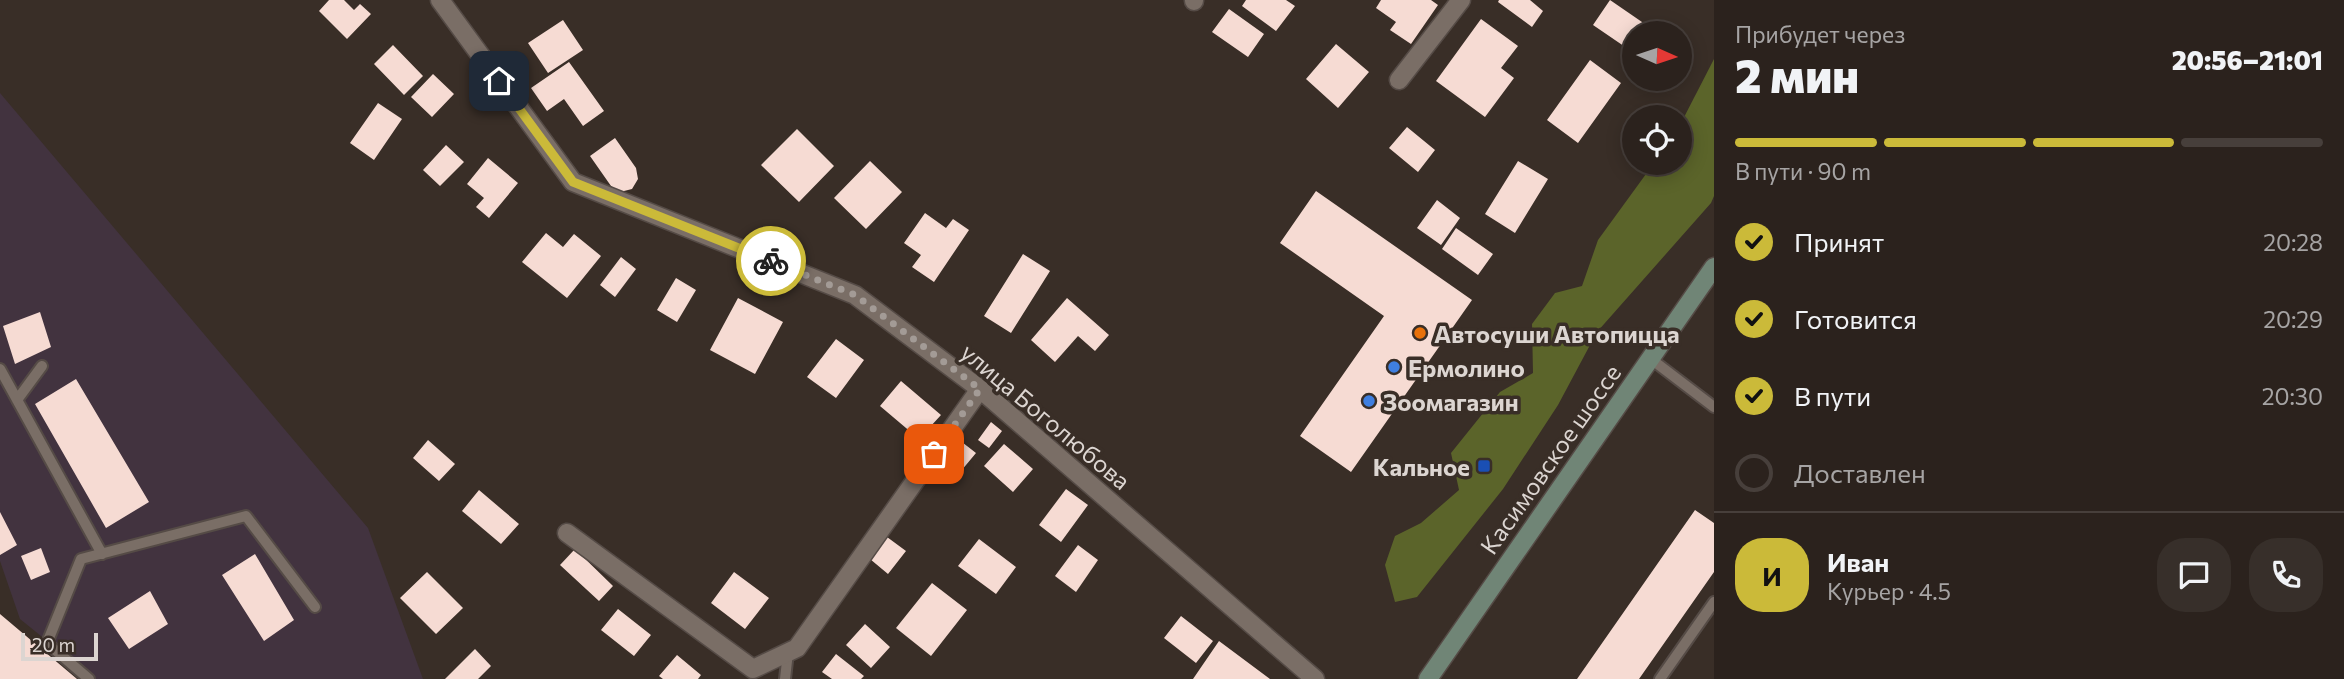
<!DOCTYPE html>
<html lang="ru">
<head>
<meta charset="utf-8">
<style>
	:root { --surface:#2b221d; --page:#372f2a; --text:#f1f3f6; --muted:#a6a4a4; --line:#473f3b; --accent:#cbba39 }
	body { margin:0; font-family:Commissioner,sans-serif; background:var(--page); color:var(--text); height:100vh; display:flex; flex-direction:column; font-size:26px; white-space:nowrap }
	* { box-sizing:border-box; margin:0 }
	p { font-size:23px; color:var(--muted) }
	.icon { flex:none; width:38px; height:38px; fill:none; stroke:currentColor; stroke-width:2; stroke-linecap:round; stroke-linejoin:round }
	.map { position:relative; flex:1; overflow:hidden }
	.side { display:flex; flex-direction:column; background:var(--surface); width:630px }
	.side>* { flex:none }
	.needle { width:46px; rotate:93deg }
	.controls { position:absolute; left:1622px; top:21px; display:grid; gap:14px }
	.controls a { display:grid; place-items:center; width:70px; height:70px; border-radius:50%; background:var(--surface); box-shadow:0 4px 18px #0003,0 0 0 2px var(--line); font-size:35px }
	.scale { position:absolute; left:21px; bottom:18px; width:77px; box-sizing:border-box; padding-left:7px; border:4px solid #dcd5d1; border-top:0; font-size:19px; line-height:24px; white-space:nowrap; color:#dcd5d1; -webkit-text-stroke:5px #392e27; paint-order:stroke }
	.pin { position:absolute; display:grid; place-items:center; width:60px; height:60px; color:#fff; margin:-30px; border-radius:14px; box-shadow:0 4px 10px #0006 }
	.courier { position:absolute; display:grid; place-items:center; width:70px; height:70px; margin:-35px; border:5px solid #cbba39; border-radius:50%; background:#fff; color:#222; box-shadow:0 2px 9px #0007 }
	.headline em { font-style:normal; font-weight:800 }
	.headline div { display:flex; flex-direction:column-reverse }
	.headline { display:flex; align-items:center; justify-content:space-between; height:119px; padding:0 21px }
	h1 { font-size:46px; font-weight:800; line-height:52px }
	.bar { display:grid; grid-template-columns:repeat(4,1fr); gap:10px 7px; align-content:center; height:84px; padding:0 21px }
	.bar i { height:9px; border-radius:5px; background:var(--line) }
	.bar .current { background:var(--accent) }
	.bar p { grid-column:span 4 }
	.line { display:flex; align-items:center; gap:18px; padding:0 21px; border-top:2px solid var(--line) }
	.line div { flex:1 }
	.round { display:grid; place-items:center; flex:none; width:74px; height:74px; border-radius:28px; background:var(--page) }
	ol { padding:0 21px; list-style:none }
	li { display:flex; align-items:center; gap:21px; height:77px }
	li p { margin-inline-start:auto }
	li .icon { padding:7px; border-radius:50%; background:var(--accent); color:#111; stroke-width:4 }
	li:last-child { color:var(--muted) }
	li i { width:38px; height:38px; border:4px solid var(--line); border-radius:50% }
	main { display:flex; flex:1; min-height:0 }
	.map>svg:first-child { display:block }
</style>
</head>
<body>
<main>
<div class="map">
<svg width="1714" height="679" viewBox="0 0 1714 679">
	<rect width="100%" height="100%" fill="#392e27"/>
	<path fill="#42333f" d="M0,93L368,528L423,679H94L20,619L0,561Z"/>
	<path fill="#5b642a" d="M1714,59V196L1711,203L1597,332L1558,405L1503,489L1417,597L1395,602L1385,565L1395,536L1421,523L1459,490L1451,453L1500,392L1533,373L1532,324L1555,293L1582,286L1598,240L1654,163H1680V125Z"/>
	<path fill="#f6dbd3" d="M329,0H344L354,10L360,4L371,14L347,39L319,11Z
		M1246,0H1286L1295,6L1276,31L1242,6Z
		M1381,0H1431L1438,5L1411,44L1390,30L1396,22L1376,8Z
		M1499,0H1530L1543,11L1532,27L1498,2Z
		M1610,0L1658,33H1634V53L1593,25Z
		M1229,9L1264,34L1248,57L1212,32Z
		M1481,19L1518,46L1501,68L1514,78L1485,117L1436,81Z
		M563,20L583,50L548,73L528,43Z
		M1336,44L1369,72L1338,108L1306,79Z
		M393,45L423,76L404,95L374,64Z
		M1590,60L1621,83L1578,143L1547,120Z
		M569,62L604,111L583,126L564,99L547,111L531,88Z
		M433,74L454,94L432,117L411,97Z
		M378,103L402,119L374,160L350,143Z
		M1407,127L1435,150L1418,172L1389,148Z
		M797,129L834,166L799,202L761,165Z
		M615,138L636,168L638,179L632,189L620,192L611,186L590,156Z
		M446,145L464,162L440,186L423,170Z
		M488,158L518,183L489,218L476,207L484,198L467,184Z
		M870,161L902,192L866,229L834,198Z
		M1518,161L1548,179L1515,233L1485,214Z
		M1316,191L1472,300L1351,472L1300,436L1384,316L1280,243Z
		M1437,200L1460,218L1441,245L1417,228Z
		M925,213L946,228L953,219L969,230L934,282L912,267L921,255L904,243Z
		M1456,228L1493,254L1478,275L1442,249Z
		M546,233L563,247L574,234L601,256L567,298L522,262Z
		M1023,254L1050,271L1011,333L984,316Z
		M621,257L636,269L615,297L600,285Z
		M676,278L696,290L677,322L657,310Z
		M738,298L783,322L755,374L710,350Z
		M1067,298L1109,335L1095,351L1078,336L1055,362L1031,340Z
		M40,312L51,347L15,364L3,326Z
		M836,339L864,360L836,398L807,377Z
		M76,379L149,502L106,528L35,404Z
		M901,381L941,415L919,439L880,406Z
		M991,422L1002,431L989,448L978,440Z
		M958,439L976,453L961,471L944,458Z
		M428,440L455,464L439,481L413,458Z
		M1004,444L1033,469L1013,492L984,466Z
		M1066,489L1088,505L1061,542L1039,525Z
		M479,490L519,524L501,544L462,511Z
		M1695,510L1714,523V572L1639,679H1577Z
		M0,512L17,545L0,555Z
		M887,537L906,551L888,574L870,559Z
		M979,539L1016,567L996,594L958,566Z
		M1078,545L1098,560L1076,592L1055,576Z
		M41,548L50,572L31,580L21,556Z
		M575,549L613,586L599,601L560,565Z
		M255,554L294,620L264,641L222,575Z
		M427,572L463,608L436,634L400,598Z
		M734,572L769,598L745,629L711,603Z
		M932,583L967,610L931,656L896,628Z
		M150,591L168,624L129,649L108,618Z
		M618,609L651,635L634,656L601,630Z
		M0,614L77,679H0Z
		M1181,616L1213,641L1196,663L1164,638Z
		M865,624L890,647L871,668L846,645Z
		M1219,641L1270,679H1193Z
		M475,649L491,666L478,679H445Z
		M836,654L864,676L861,679H832L822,672Z
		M677,655L701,675L698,679H663L659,676Z"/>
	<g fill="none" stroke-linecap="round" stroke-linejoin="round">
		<g stroke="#554b46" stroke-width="14">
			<path id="service" d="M1651,359L1714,407
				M0,369L102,554
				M17,400L42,366
				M89,679L47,643L81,559L246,516L315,607
				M785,679L788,652
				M1660,679L1714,602"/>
		</g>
		<g stroke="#554b46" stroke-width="21">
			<path id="minor" d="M1194,1V0
				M1399,80L1461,0
				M567,533L753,669L797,648L980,389"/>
		</g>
		<g stroke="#554b46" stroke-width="21">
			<path id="tertiary" d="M440,0L573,182L855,295L980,389L1315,679"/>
		</g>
		<g stroke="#554b46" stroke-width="21">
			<path id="secondary" d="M1428,679L1714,267"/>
		</g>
		<use href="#service" stroke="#7a6e66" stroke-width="10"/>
		<use href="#minor" stroke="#7a6e66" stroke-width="18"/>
		<use href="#tertiary" stroke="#7a6e66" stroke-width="18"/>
		<use href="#secondary" stroke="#708576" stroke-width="18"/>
	</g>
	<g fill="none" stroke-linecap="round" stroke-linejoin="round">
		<path stroke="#a39b96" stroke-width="7" stroke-dasharray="0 12.6" d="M771,261L855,295L980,389L934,454"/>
		<path stroke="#cbba39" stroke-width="9" d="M499,81L573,182L771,261"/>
	</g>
	<circle fill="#e8710a" stroke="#392e27" stroke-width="2.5" cx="1420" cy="333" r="7"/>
	<g fill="#3f7fe0" stroke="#392e27" stroke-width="2.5">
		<circle cx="1394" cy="367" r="7"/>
		<circle cx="1369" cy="401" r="7"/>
	</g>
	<rect fill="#1a4fb4" stroke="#392e27" stroke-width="2.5" x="1477" y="459" width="14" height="14" rx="3.5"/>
	<g text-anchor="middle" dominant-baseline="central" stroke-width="7" stroke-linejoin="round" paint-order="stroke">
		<g font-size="24" font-weight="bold" fill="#dcd5d1" stroke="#392e27" text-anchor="start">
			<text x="1434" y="333">Автосуши Автопицца</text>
			<text x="1408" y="367">Ермолино</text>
			<text x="1383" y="401">Зоомагазин</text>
			<text x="1470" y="466" text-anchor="end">Кальное</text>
		</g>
		<g font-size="24" fill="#dcd5d1" stroke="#392e27">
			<text transform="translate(1046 416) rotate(40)">улица Боголюбова</text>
			<text transform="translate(1550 459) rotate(-55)">Касимовское шоссе</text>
		</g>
	</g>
</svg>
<div class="controls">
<a><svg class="needle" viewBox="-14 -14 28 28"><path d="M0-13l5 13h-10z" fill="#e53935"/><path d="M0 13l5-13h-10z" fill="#a6a4a4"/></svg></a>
<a><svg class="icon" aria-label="locate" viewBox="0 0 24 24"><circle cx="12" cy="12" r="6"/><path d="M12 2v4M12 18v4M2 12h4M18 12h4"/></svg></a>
</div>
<div class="scale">20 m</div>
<div class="pin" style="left:934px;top:454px;background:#ea580c"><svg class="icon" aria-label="bag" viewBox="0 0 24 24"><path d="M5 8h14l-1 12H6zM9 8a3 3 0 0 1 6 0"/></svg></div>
<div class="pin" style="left:499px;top:81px;background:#1f2937"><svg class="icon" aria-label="home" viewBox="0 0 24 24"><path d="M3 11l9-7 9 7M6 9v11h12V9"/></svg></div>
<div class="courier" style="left:771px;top:261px"><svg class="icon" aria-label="bike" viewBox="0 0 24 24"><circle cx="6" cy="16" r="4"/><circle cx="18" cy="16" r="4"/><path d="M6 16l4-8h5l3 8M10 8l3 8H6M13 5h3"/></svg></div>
</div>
<section class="side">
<div class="headline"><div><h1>2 мин</h1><p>Прибудет через</p></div><em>20:56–21:01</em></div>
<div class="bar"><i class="current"></i><i class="current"></i><i class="current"></i><i></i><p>В пути · 90 m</p></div>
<ol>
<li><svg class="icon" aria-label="check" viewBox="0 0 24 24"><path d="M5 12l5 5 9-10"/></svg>Принят<p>20:28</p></li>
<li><svg class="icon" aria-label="check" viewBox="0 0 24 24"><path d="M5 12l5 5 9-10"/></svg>Готовится<p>20:29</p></li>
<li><svg class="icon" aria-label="check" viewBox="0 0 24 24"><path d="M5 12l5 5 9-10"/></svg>В пути<p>20:30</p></li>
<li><i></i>Доставлен</li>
</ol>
<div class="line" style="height:126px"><b class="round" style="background:var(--accent);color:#111">И</b><div><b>Иван</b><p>Курьер · 4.5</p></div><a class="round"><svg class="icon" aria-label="chat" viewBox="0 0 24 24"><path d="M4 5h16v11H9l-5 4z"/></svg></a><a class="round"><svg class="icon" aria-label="phone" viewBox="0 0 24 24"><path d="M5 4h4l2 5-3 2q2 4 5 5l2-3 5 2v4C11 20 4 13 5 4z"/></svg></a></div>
</section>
</main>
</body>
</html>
